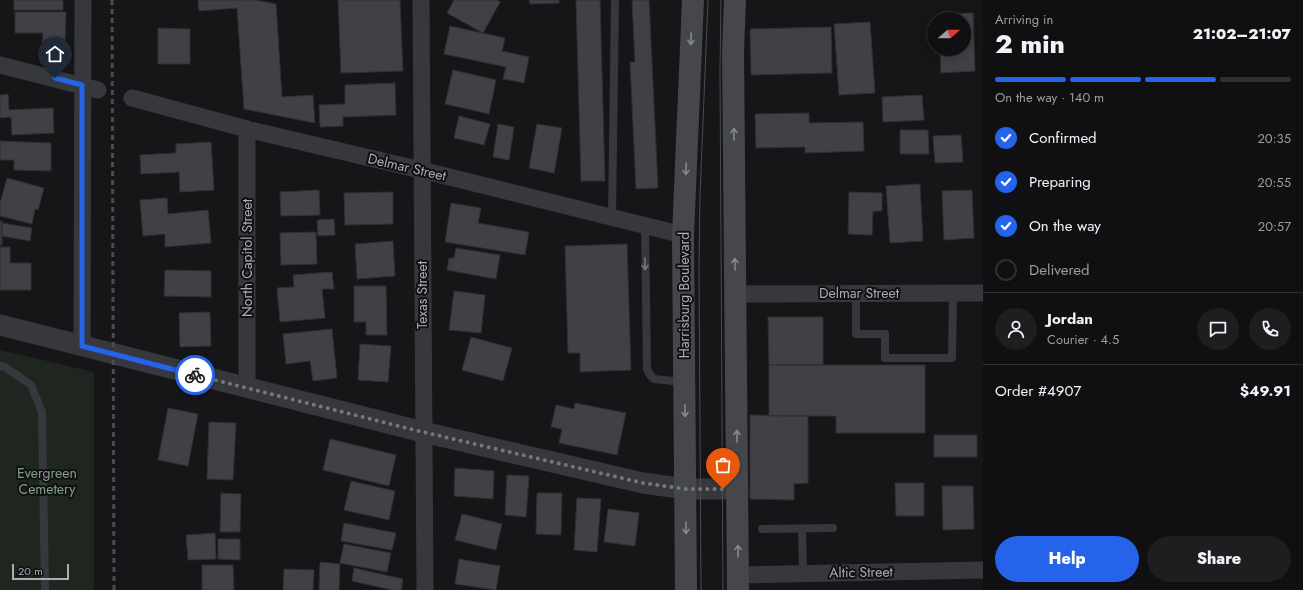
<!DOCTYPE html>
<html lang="en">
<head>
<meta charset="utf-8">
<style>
	:root { --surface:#101012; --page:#1e1e20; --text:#f1f3f6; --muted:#9c9d9f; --line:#303032; --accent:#2563eb }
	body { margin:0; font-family:Jost,sans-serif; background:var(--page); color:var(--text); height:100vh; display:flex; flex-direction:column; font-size:15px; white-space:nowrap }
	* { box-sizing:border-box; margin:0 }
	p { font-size:13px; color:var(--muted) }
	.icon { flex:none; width:22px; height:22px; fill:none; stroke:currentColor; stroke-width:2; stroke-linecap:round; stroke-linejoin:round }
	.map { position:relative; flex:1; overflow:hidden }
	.drawer { display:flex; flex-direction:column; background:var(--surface); width:320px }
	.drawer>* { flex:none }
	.needle { width:26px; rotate:70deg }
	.controls { position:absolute; left:927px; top:12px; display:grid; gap:8px }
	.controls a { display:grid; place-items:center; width:44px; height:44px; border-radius:50%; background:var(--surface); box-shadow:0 2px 10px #0003,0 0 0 1px var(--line); font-size:20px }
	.scale { position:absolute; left:12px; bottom:10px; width:57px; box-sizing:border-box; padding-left:4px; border:2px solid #a8adb8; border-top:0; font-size:11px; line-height:14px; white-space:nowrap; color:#a8adb8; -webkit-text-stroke:3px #111113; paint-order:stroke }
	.pin { position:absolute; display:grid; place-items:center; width:34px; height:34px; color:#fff; margin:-41px -17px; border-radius:50% 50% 50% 0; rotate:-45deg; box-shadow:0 0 4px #0007 }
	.pin .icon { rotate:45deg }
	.courier { position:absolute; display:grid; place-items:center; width:40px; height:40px; margin:-20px; border:3px solid #2563eb; border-radius:50%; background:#fff; color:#222; box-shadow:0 1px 5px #0007 }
	.headline em { font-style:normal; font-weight:800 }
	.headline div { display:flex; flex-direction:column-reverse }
	.headline { display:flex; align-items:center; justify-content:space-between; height:68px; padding:0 12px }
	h1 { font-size:26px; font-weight:800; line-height:30px }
	.bar { display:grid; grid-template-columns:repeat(4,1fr); gap:6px 4px; align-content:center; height:48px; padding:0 12px }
	.bar i { height:5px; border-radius:3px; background:var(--line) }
	.bar .on { background:var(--accent) }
	.bar p { grid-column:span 4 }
	.line { display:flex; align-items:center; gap:10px; padding:0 12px; border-top:1px solid var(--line) }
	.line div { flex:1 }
	.round { display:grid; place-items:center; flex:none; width:42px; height:42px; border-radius:21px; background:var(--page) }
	ol { padding:0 12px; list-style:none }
	li { display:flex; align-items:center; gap:12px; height:44px }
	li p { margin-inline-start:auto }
	li .icon { padding:4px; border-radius:50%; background:var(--accent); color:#fff; stroke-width:4 }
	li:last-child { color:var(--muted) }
	li i { width:22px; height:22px; border:2px solid var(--line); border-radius:50% }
	.button { display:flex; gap:8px; margin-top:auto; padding:8px 12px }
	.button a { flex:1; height:46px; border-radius:24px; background:var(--accent); color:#fff; font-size:16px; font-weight:800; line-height:46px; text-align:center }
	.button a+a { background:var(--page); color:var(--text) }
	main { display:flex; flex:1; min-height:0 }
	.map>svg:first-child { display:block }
</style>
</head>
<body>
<main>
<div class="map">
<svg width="983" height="590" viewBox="0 0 983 590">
	<rect width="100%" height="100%" fill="#161618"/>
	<path fill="#1e261f" d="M0,350L94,372V590H0Z"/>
	<path fill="#404145" stroke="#303034" d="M14,0H63V10H14Z
		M198,0H255L276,4L282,97L313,95L315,123L244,109L237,8L199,11Z
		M338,0H400L403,71L341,73Z
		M454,0H497L500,2L483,33L447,13Z
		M529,0H559V3L530,4Z
		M576,0H600L605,181H581Z
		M632,0H649L658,188L636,189L630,62H635Z
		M15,12H66L65,43H42L43,33H15Z
		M973,13L975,71L941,73L940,49H964V19H939V14Z
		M870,22L875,93L839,95L834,24Z
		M450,26L505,38L502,51L529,57L524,83L503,79L506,67L444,54Z
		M831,27L832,73L751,75L750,29Z
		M158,28L190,29V64H158Z
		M453,70L496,80L489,114L445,104Z
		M395,83L396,115L343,117V126L320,127L319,105L345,104V85Z
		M8,94L9,110L53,108L54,133L12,135L11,117L0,118V95Z
		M922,95L924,120L883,122L882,97Z
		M809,113V123L863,122L864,151L805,153V147L756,148L755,114Z
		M459,116L490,124L484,145L454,138Z
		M498,124L514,127L509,160L493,157Z
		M537,124L562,128L554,173L529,168Z
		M900,130H928L929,154H900Z
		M961,135L963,162L935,163L933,136Z
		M0,141L51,143V171L14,170V160H0Z
		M211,142L214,190L180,192L179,172L141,174L140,155L176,153V144Z
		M7,178L44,188L38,210L35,209L32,224L0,216V203Z
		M920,184L923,241L890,243L886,186Z
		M319,190L320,215L281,216L280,192Z
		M972,190L974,238L944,240L942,191Z
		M393,192V224L345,225L344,193Z
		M849,192L882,193V211H873L872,235L848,234Z
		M167,198L168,214L208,210L211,243L165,247V234L143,236L140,200Z
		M451,203L481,208L478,223L529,232L525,255L445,242Z
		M334,219L335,235L318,236L317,220Z
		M0,221H2V245H0Z
		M2,223L32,228L30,241L2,236Z
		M316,232L317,264L281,265L280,233Z
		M393,241L395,276L357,279L355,244Z
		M627,244L631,370L580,372V353H568L565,246Z
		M0,247H10V263H31V290H0Z
		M456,248L500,255L496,279L447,270L449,258H454Z
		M165,270L211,271V297L164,296Z
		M332,272L334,289H322L325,318L280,322L277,288L294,287L293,275Z
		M354,286H386L387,335H366V322H354Z
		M454,291L485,295L481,333L449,330Z
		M210,312L211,346L180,347L179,313Z
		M768,317H823V365H769Z
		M332,329L337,378L313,381L310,361L286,364L283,334Z
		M471,337L512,348L503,381L462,370Z
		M360,344L391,346L388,382L358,380Z
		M769,365H925V433H836V416H769Z
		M575,403L626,413L617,455L559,443L562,429L551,427L556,405L574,409Z
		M168,408L198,414L188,466L158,460Z
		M750,415L808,416V483L794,484V500L750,499Z
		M209,422L236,423L233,480L207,479Z
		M934,435H977V457H934Z
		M330,439L396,455L389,486L323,470Z
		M455,468L494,471L493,499L454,496Z
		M507,475L529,476L526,517L505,515Z
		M351,481L395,491L389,520L344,510Z
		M895,483H924V516H896Z
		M942,486H973L974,529L943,530Z
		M221,493L241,494L240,532H220Z
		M537,493H562L561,535L536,534Z
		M577,498L601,499L597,552L574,550Z
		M608,509L639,513L635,546L604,542Z
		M462,514L502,524L496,550L455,540Z
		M344,523L396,533L392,550L341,541Z
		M215,533L216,559L188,560L186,535Z
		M218,539H240V560L218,559Z
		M344,544L391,553L387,572L340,563Z
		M459,559L500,566L496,590L455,584Z
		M320,562L340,564L339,590H319Z
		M202,565H233L234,590H202Z
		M354,568L403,579L401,590H392L352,581Z
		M284,569L314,570L313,590H283Z"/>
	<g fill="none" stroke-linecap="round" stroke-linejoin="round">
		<path stroke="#37383d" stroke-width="8" d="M612,217L615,0
			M645,225L647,369L650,375L654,379L683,382
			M856,293V334H885V358H952L953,293
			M0,366L5,367L31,385L42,412L45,590
			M762,529L833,528
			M802,529L803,573"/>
		<path stroke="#37383d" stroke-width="17" d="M421,0L425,590
			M0,65L98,90
			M132,98L247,129L421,170L683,235
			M247,129V387
			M736,294L983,293
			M82,346L83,0
			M738,575L983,570"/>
		<path stroke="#37383d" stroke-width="21" d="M0,325L423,432L643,483L686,489H738"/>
		<path stroke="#45474d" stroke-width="22" d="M735,0L733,51L738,590
			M686,590L683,235L693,0"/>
		<path stroke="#4a4c52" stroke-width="1" d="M721,0L720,71L723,590
			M701,590L699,269L700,195L708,0"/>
		<path stroke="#4a4c52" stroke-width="3" stroke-dasharray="5 4" stroke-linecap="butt" d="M112,0L114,590"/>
	</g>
	<defs><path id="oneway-shaft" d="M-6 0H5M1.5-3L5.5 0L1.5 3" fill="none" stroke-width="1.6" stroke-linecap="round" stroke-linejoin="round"/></defs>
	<g stroke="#858993">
		<use href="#oneway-shaft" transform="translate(691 39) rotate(92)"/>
		<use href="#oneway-shaft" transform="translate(734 134) rotate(-91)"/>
		<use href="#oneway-shaft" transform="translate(686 169) rotate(92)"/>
		<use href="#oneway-shaft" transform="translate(735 264) rotate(-91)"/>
		<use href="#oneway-shaft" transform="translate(685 411) rotate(89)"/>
		<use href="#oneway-shaft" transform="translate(737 436) rotate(-91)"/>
		<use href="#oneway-shaft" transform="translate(686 528) rotate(90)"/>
		<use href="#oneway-shaft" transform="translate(738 551) rotate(-90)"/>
	</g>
	<use stroke="#757881" href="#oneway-shaft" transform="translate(645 264) rotate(89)"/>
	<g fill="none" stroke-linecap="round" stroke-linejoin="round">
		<path stroke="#757880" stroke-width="4" stroke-dasharray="0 7.2" d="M195,375L423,432L643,483L686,489H723"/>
		<path stroke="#2563eb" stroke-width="5" d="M55,78L82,85V346L195,375"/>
	</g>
	<g text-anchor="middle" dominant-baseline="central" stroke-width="4" stroke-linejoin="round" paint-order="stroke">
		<g font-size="14" fill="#a8adb8" stroke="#111113">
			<text transform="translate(407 167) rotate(13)">Delmar Street</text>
			<text transform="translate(247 258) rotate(-90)">North Capitol Street</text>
			<text x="859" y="293">Delmar Street</text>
			<text transform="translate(422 295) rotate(-90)">Texas Street</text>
			<text transform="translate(684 295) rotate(-90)">Harrisburg Boulevard</text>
			<text transform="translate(861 572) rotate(-1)">Altic Street</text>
		</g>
		<g font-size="14" fill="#7fa381" stroke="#111113">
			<text x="47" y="473">Evergreen<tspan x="47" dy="16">Cemetery</tspan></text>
		</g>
	</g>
</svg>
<div class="controls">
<a><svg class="needle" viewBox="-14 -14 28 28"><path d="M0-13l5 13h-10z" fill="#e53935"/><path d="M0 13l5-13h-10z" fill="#9c9d9f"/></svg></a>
</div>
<div class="scale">20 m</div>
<div class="pin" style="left:723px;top:489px;background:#ea580c"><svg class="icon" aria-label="bag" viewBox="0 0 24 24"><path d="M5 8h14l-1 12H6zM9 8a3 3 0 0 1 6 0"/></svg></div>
<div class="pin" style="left:55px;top:78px;background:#1f2937"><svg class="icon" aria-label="home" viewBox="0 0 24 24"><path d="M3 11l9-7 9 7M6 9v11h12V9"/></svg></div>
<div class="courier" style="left:195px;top:375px"><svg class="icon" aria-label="bike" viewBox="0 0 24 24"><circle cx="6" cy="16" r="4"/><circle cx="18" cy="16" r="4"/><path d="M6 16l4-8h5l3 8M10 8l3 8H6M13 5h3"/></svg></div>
</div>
<section class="drawer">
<div class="headline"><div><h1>2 min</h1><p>Arriving in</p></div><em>21:02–21:07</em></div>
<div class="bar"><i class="on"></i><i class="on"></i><i class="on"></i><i></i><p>On the way · 140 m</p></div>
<ol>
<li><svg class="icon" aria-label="check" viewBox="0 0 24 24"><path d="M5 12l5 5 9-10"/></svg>Confirmed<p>20:35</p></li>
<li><svg class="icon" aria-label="check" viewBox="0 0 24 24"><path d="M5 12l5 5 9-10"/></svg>Preparing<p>20:55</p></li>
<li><svg class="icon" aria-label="check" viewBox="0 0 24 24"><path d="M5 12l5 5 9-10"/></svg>On the way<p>20:57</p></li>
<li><i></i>Delivered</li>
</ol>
<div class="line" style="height:72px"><a class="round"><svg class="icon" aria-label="person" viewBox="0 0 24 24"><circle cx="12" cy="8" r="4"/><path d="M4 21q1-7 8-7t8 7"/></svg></a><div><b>Jordan</b><p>Courier · 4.5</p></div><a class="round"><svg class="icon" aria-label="chat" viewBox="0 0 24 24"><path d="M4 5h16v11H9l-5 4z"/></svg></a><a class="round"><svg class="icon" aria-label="phone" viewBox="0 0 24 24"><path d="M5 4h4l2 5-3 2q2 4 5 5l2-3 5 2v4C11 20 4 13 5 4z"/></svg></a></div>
<div class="line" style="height:52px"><div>Order #4907</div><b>$49.91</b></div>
<div class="button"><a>Help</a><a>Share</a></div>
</section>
</main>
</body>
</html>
